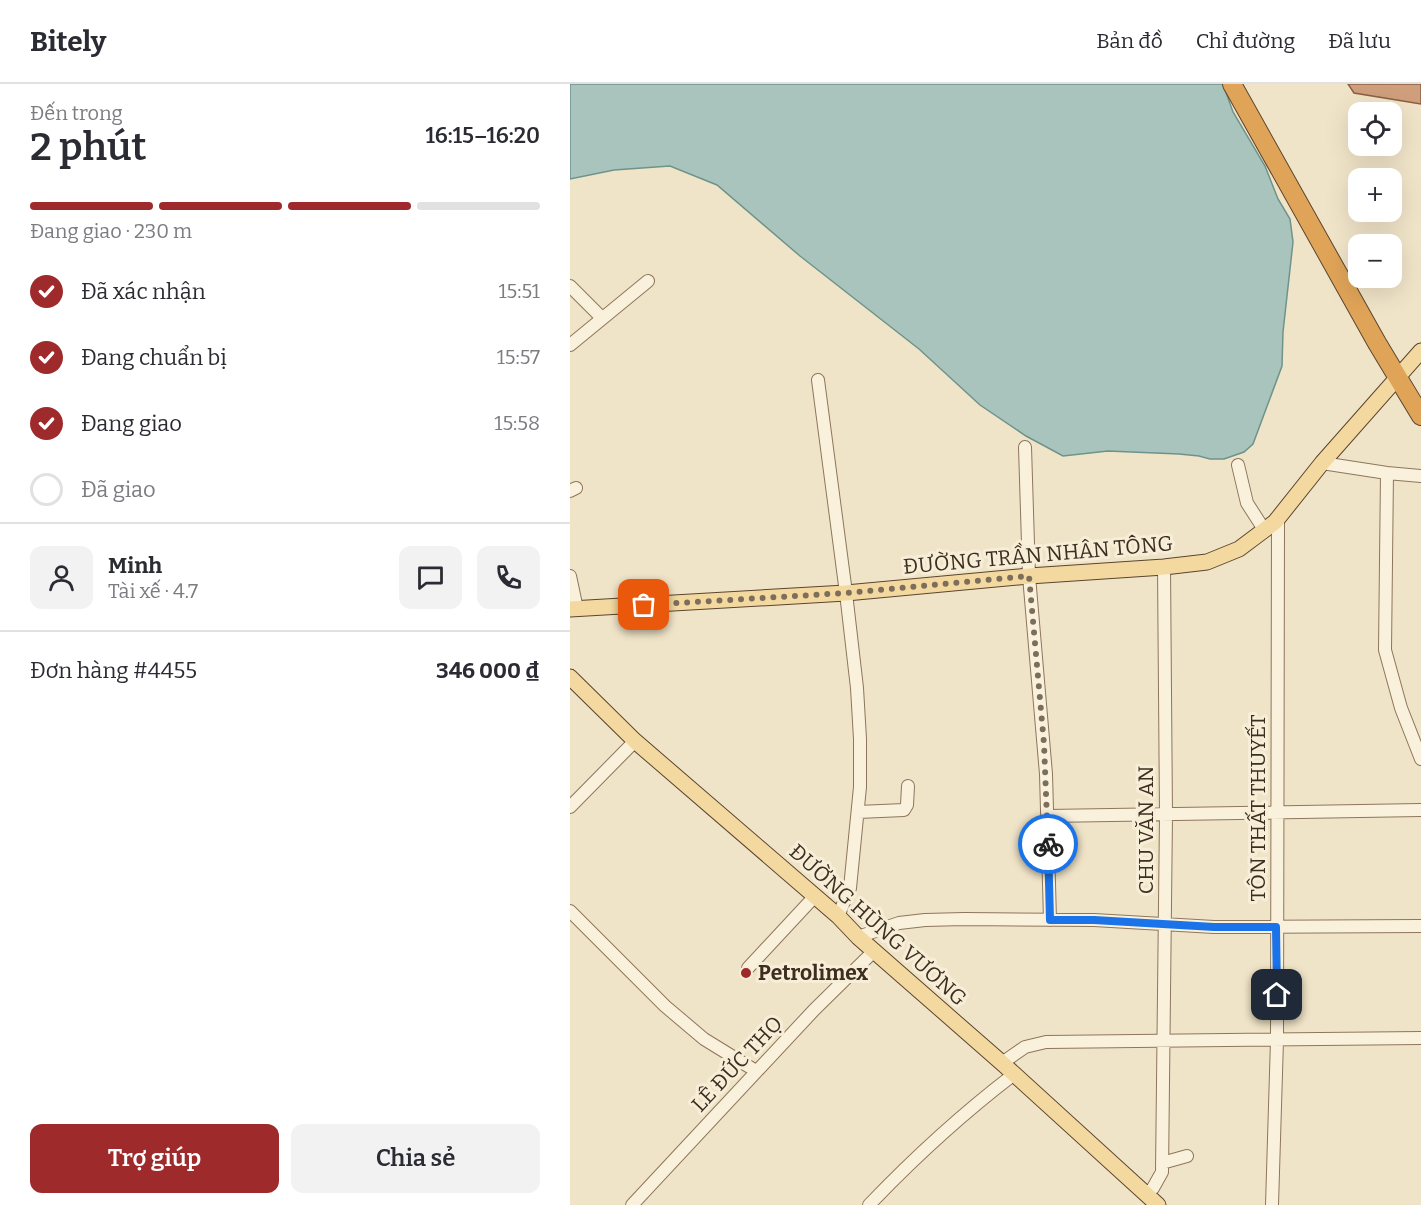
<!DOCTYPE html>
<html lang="vi">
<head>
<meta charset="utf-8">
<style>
	:root { --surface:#fff; --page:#f2f2f3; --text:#2b2b33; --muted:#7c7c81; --line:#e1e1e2; --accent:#9e2a2b }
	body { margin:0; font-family:Bitter,serif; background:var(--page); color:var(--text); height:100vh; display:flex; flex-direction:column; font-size:22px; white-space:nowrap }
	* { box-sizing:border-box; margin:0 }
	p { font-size:20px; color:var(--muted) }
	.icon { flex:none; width:33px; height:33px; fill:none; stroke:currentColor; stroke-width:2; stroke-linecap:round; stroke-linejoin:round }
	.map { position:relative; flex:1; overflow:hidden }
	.side { display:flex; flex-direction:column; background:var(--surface); width:570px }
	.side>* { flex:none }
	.buttons { position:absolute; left:778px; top:18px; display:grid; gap:12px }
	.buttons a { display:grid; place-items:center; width:54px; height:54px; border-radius:12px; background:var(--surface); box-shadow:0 6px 24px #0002; font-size:30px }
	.pin { position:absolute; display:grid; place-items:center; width:51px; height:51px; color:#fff; margin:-26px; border-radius:12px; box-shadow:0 3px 9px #0006 }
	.courier { position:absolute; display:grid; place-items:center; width:60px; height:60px; margin:-30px; border:4px solid #1a73e8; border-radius:50%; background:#fff; color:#222; box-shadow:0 2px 8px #0007 }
	.summary em { font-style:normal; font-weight:600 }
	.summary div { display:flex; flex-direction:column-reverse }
	.summary { display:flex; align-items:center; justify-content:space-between; height:102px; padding:0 30px }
	h1 { font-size:39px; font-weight:600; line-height:45px }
	.bar { display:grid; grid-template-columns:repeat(4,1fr); gap:9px 6px; align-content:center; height:72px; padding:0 30px }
	.bar i { height:8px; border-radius:4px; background:var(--line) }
	.bar .active { background:var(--accent) }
	.bar p { grid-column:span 4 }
	.line { display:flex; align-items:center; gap:15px; padding:0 30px; border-top:2px solid var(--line) }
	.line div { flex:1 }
	.round { display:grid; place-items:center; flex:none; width:63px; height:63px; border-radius:12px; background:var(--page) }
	ol { padding:0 30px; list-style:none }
	li { display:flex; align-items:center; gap:18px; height:66px }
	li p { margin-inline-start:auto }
	li .icon { padding:6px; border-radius:50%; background:var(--accent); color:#fff; stroke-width:4 }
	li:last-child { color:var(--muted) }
	li i { width:33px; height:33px; border:3px solid var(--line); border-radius:50% }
	.primary-button { display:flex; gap:12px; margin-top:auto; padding:12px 30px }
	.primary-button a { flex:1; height:69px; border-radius:12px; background:var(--accent); color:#fff; font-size:24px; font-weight:600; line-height:69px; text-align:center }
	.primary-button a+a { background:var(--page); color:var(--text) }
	header { display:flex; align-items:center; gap:36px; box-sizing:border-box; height:84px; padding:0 30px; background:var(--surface); border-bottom:2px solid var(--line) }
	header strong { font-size:28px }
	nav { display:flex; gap:33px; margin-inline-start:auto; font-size:21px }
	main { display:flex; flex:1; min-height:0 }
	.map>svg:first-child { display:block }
</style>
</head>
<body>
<header>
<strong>Bitely</strong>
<nav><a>Bản đồ</a><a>Chỉ đường</a><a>Đã lưu</a></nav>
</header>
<main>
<section class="side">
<div class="summary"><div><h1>2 phút</h1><p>Đến trong</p></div><em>16:15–16:20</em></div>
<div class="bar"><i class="active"></i><i class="active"></i><i class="active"></i><i></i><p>Đang giao · 230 m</p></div>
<ol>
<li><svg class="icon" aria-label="check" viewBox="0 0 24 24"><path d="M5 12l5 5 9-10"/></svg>Đã xác nhận<p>15:51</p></li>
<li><svg class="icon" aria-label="check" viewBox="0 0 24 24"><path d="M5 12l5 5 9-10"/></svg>Đang chuẩn bị<p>15:57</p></li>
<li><svg class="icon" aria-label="check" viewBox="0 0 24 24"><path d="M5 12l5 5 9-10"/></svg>Đang giao<p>15:58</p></li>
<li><i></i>Đã giao</li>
</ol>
<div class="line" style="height:108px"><a class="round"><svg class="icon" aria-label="person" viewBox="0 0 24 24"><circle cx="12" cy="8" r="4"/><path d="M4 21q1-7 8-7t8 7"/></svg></a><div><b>Minh</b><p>Tài xế · 4.7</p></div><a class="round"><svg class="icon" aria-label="chat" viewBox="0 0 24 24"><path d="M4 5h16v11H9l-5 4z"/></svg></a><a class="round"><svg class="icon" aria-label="phone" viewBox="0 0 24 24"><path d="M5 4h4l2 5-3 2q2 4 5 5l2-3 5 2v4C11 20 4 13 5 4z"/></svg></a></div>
<div class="line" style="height:78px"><div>Đơn hàng #4455</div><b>346 000 ₫</b></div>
<div class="primary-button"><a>Trợ giúp</a><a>Chia sẻ</a></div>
</section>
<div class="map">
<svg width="851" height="1121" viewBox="0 0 851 1121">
	<rect width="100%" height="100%" fill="#f0e4c8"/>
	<path fill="#a9c4bc" stroke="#6f938a" stroke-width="1.5" d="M0,0H653L663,28L695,82L708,115L720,135L723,158L713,248L712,282L683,360L674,368L654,375H640L629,372L609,370L538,367L493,372L456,352L410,321L349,265L230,172L147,101L100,82L44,86L0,95Z"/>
	<path fill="#cf9f7d" stroke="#8d5f41" stroke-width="1.5" d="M778,0H851V20L784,9Z"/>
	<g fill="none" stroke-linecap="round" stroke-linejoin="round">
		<g stroke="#8d765c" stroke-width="14">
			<path id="minor" d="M0,202L32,234
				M0,261L78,197
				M248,296L276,509L287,604L290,655V703L280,804L268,832
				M455,363L459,492L476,690L480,836
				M752,379L817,389L851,392
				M668,381L677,419L695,447
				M817,389L815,566L831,624L851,675
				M0,407L6,404
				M0,492L7,525
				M0,723L65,657
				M288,728L334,726L337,721L338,702
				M477,732L851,726
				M0,827L95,922L134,955L186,987
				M288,853L329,839L355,836L394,835L524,836L644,843L851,842
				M178,884L245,812
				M432,979L455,963L476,958L851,954
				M592,1079L617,1072
				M575,1110L583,1104L592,1088L596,731L594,483
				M62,1121L244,926L304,867
				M299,1121C344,1074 392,1030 443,991
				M702,1121L707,956L708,434"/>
		</g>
		<g stroke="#5b4430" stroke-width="17">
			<path id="major" d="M0,525L276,509L459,492L594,483L637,478L669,465L705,438L752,379L851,267
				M0,593L65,657L268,832L288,853L432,979L588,1121"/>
		</g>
		<g stroke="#5b4430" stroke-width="20">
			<path id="highway" d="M662,0L807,259L851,332"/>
		</g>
		<use href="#minor" stroke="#faf1dc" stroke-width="12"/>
		<use href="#major" stroke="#f3d9a0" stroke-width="15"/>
		<use href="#highway" stroke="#e0a458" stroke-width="18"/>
	</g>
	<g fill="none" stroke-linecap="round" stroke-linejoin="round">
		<path stroke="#7c6e5b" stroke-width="6" stroke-dasharray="0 10.8" d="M74,521L276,509L459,492L474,660L478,760"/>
		<path stroke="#1a73e8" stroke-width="8" d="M478,760L480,836H524L644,843H706L707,911"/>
	</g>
	<circle fill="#9e2a2b" stroke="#f7eed8" stroke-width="2" cx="176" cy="889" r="6"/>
	<g text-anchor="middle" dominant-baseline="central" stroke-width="6" stroke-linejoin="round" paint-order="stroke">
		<g font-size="21" fill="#3d2e20" stroke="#f7eed8">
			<text transform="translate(468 471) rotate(-5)">ĐƯỜNG TRẦN NHÂN TÔNG</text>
			<text transform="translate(688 724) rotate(-90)">TÔN THẤT THUYẾT</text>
			<text transform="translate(576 746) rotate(-90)">CHU VĂN AN</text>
			<text transform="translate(308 841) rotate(42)">ĐƯỜNG HÙNG VƯƠNG</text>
			<text transform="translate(167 980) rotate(-47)">LÊ ĐỨC THỌ</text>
		</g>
		<g font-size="21" font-weight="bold" fill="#3d2e20" stroke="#f7eed8" text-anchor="start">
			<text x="188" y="889">Petrolimex</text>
		</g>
	</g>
</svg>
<div class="buttons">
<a><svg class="icon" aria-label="locate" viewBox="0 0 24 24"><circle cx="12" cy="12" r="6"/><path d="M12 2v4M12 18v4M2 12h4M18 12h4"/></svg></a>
<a>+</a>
<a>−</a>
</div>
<div class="pin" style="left:74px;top:521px;background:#ea580c"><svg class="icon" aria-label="bag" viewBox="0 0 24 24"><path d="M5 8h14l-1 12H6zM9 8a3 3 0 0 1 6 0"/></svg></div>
<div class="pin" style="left:707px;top:911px;background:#1f2937"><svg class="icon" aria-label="home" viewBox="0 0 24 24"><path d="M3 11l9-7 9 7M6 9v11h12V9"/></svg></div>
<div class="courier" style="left:478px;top:760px"><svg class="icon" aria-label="bike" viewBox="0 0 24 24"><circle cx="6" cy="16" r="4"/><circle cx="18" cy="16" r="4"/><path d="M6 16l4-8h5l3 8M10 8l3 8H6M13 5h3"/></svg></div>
</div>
</main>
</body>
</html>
